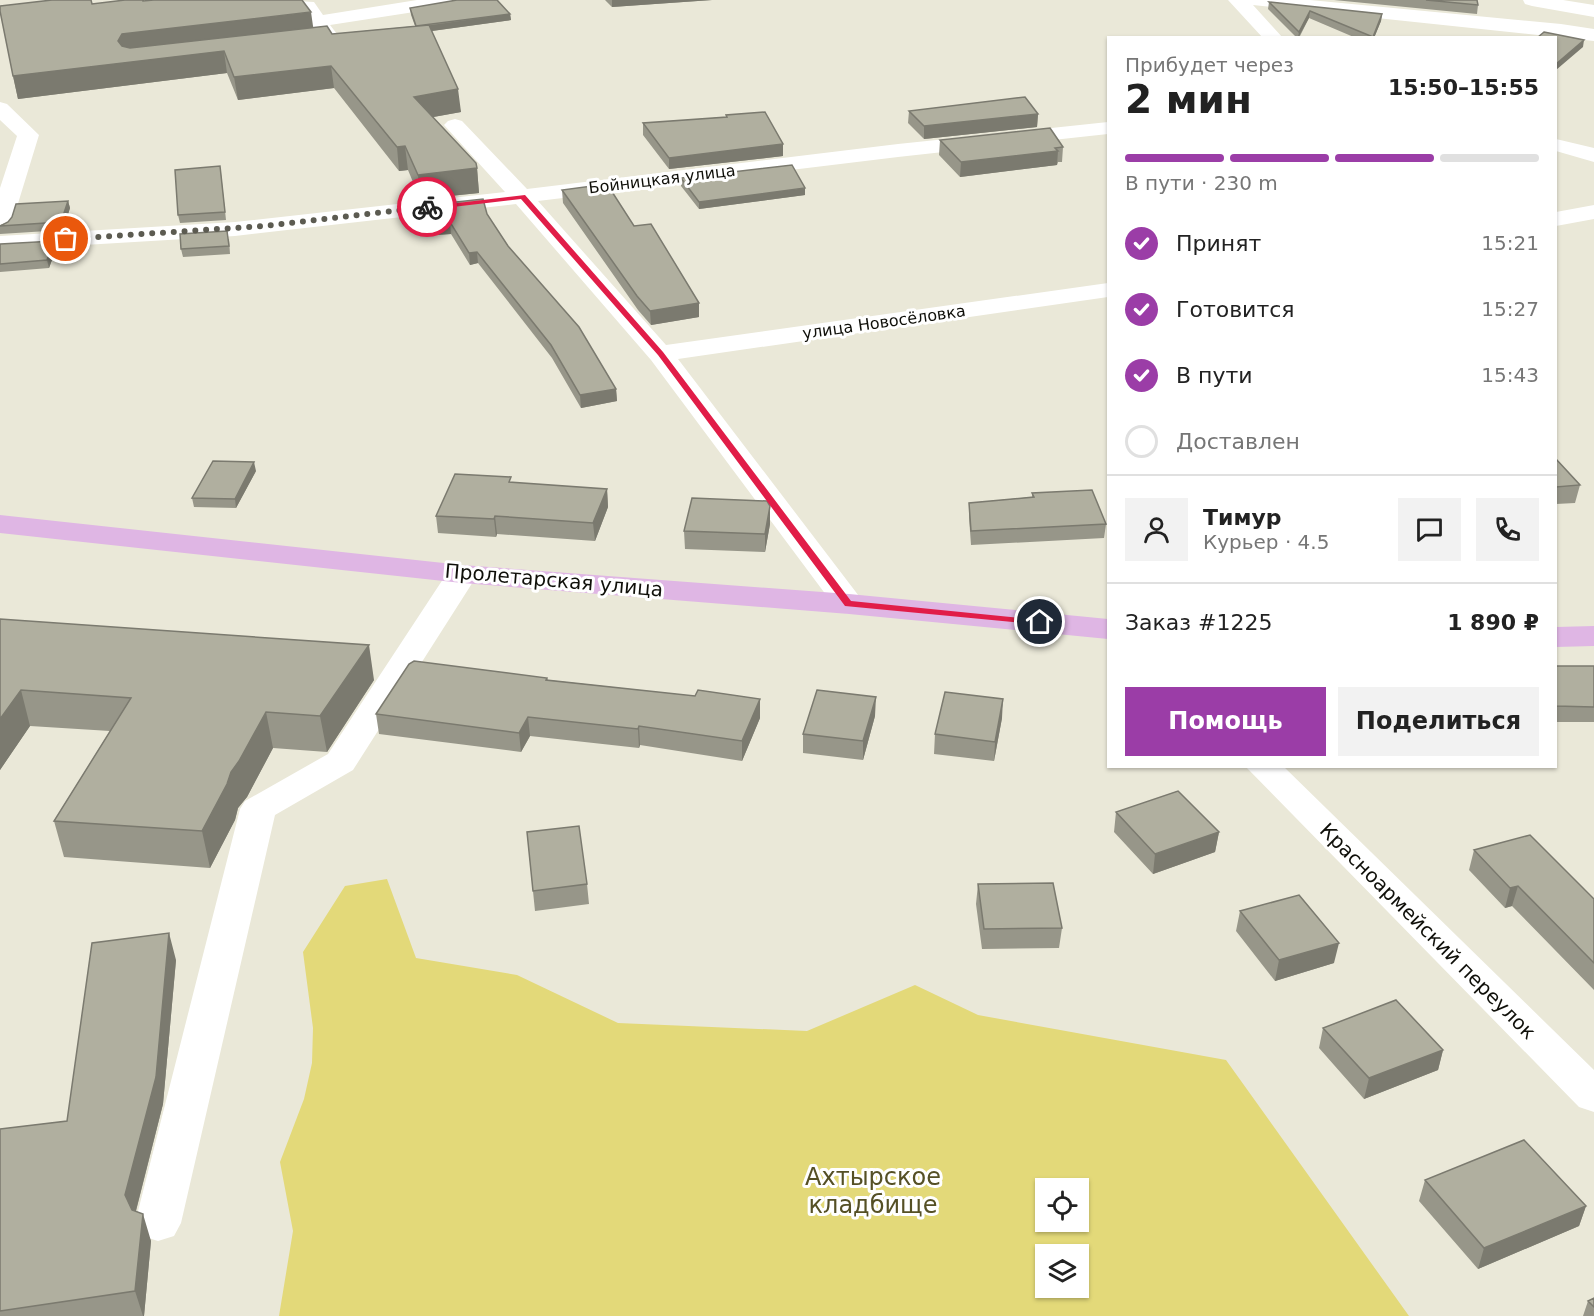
<!DOCTYPE html>
<html lang="ru">
<head>
<meta charset="utf-8">
<style>
	:root { --surface:#fff; --page:#f2f2f2; --text:#222; --muted:#767676; --line:#e0e0e0; --accent:#9b3da7 }
	body { margin:0; font-family:"DejaVu Sans",sans-serif; background:var(--page); color:var(--text); height:100vh; display:flex; flex-direction:column; font-size:22px; white-space:nowrap }
	* { box-sizing:border-box; margin:0 }
	p { font-size:20px; color:var(--muted) }
	.icon { flex:none; width:33px; height:33px; fill:none; stroke:currentColor; stroke-width:2; stroke-linecap:round; stroke-linejoin:round }
	.map { position:relative; flex:1; overflow:hidden }
	.drawer { position:absolute; left:1107px; top:36px; width:450px; height:732px; display:flex; flex-direction:column; background:var(--surface); border-radius:0px; box-shadow:0 2px 4px #0004 }
	.drawer>* { flex:none }
	.fabs { position:absolute; left:1035px; top:1178px; display:grid; gap:12px }
	.fabs a { display:grid; place-items:center; width:54px; height:54px; border-radius:0px; background:var(--surface); box-shadow:0 2px 4px #0004; font-size:30px }
	.pin { position:absolute; display:grid; place-items:center; width:51px; height:51px; color:#fff; margin:-26px; border:3px solid #fff; border-radius:50%; box-shadow:0 2px 6px #0007 }
	.courier { position:absolute; display:grid; place-items:center; width:60px; height:60px; margin:-30px; border:4px solid #e11d48; border-radius:50%; background:#fff; color:#222; box-shadow:0 2px 8px #0007 }
	.overview em { font-style:normal; font-weight:800 }
	.overview div { display:flex; flex-direction:column-reverse }
	.overview { display:flex; align-items:center; justify-content:space-between; height:102px; padding:0 18px }
	h1 { font-size:39px; font-weight:800; line-height:45px }
	.bar { display:grid; grid-template-columns:repeat(4,1fr); gap:9px 6px; align-content:center; height:72px; padding:0 18px }
	.bar i { height:8px; border-radius:4px; background:var(--line) }
	.bar .current { background:var(--accent) }
	.bar p { grid-column:span 4 }
	.line { display:flex; align-items:center; gap:15px; padding:0 18px; border-top:2px solid var(--line) }
	.line div { flex:1 }
	.round { display:grid; place-items:center; flex:none; width:63px; height:63px; border-radius:0px; background:var(--page) }
	ol { padding:0 18px; list-style:none }
	li { display:flex; align-items:center; gap:18px; height:66px }
	li p { margin-inline-start:auto }
	li .icon { padding:6px; border-radius:50%; background:var(--accent); color:#fff; stroke-width:4 }
	li:last-child { color:var(--muted) }
	li i { width:33px; height:33px; border:3px solid var(--line); border-radius:50% }
	.cta { display:flex; gap:12px; margin-top:auto; padding:12px 18px }
	.cta a { flex:1; height:69px; border-radius:0px; background:var(--accent); color:#fff; font-size:24px; font-weight:800; line-height:69px; text-align:center }
	.cta a+a { background:var(--page); color:var(--text) }
	.map>svg:first-child { display:block }
</style>
</head>
<body>
<div class="map">
<svg width="1594" height="1316" viewBox="0 0 1594 1316">
	<rect width="100%" height="100%" fill="#eae8d8"/>
	<path fill="#e3d979" fill-rule="evenodd" d="M387,879L416,958L517,975L618,1023L807,1031L915,985L978,1015L1226,1060L1409,1316H279L293,1231L280,1162L304,1099L312,1063L313,1028L303,952L345,886ZM1046,1188H1078V1221H1046ZM1046,1254H1078V1287H1046Z"/>
	<g fill="none" stroke-linecap="round" stroke-linejoin="round">
		<path fill="#fff" fill-rule="evenodd" d="M280,0L314,2L323,15L417,0H462L460,4L453,6L330,25L341,39L338,43L303,48L296,46L293,42L296,38L318,35L300,10L282,4Z
			M1228,0H1310L1561,24L1594,29V41L1253,5L1283,38H1263Z
			M1523,0H1563L1594,5V17L1532,6L1525,4Z
			M0,102L7,104L39,135L12,223L8,228L0,230V188L17,136L0,120Z
			M455,119L462,121L527,189L898,144L1108,122V134L898,157L538,201L666,345L1108,283V297L678,359L865,604L860,611L849,614L838,611L651,360L516,204L235,236L0,250V236L235,222L505,192L444,125L448,121Z
			M1556,139L1594,148V162L1556,151Z
			M1594,205V219L1556,226V212Z
			M462,565L473,567L478,574L353,770L275,815L181,1223L174,1236L158,1241L142,1236L135,1223L240,809L245,801L328,754L451,567Z
			M1245,766H1283L1594,1070V1112L1579,1107Z"/>
		<path fill="#dfb6e4" fill-rule="evenodd" d="M0,515L462,565L849,594L1108,619V639L849,614L462,583L0,533Z
			M1594,626V646L1556,647V627Z"/>
	</g>
	<path fill="#979689" d="M605,0H712L612,7Z
		M1334,0H1477L1478,5L1477,14Z
		M143,1L313,27L332,34L415,26L411,15L410,8L510,14L511,20L432,31L461,112L433,117L477,168L479,193L420,199L408,170L399,171L334,88L238,100L227,73L18,99L13,76L92,4Z
		M1269,2L1382,14L1381,21L1374,38H1356L1309,18L1299,38H1297L1268,9Z
		M909,111L1038,114L1037,127L924,139L908,123Z
		M726,115L783,144V156L669,169L643,135V123L726,117Z
		M940,140L1063,147L1062,162H1058L1057,165L960,177L939,155Z
		M221,173L226,220L180,223L178,215Z
		M681,178L805,195L699,209L681,186Z
		M562,190L634,226L699,303V317L651,325L638,310L563,203Z
		M68,201L70,208L63,230L0,234V225Z
		M430,205L487,214L508,246L616,389L617,401L581,408L552,358L478,263L470,265L451,234L435,235Z
		M229,239L230,254L183,257L181,249Z
		M0,244L56,249L49,268L0,272Z
		M1556,459L1580,485L1575,503L1556,504Z
		M256,471L236,508L194,507L192,498Z
		M512,483L607,489L608,507L595,541L497,534L496,537L438,533L436,516Z
		M1032,493L1106,524L1104,538L971,545L969,517V503L1032,497Z
		M770,524L765,552L685,549L684,531Z
		M0,619L374,680L327,752L273,748L247,797L238,808L235,820L210,868L64,857L54,821L110,731L30,726L0,770Z
		M1556,666H1594V722H1556Z
		M547,678L548,680L695,696L760,699V718L742,761L640,745L639,748L530,736L521,752L379,734L376,714Z
		M875,716L863,760L803,753V734Z
		M1002,718L994,761L934,754L935,734Z
		M1334,766H1367L1335,768Z
		M1116,812L1219,832L1215,852L1153,874L1114,832Z
		M527,832L587,884L589,904L535,911Z
		M1474,850L1594,899V990L1512,906L1505,908L1469,870Z
		M978,884L1062,928L1059,948L982,949L976,904Z
		M1240,911L1334,963L1275,981L1236,931Z
		M176,960L163,1104L136,1211L151,1241L144,1316H0V1129L67,1121Z
		M1323,1028L1443,1050L1438,1070L1364,1099L1319,1048Z
		M1425,1180L1586,1206L1579,1226L1478,1269L1419,1201Z
		M1594,1298V1316H1583L1588,1301Z"/>
	<path fill="#7b7a6f" d="M612,0H712L612,7Z
		M1310,11L1309,18L1298,38L1299,32Z
		M311,12L314,33L224,51L227,73L18,99L13,76L118,41L122,34Z
		M510,14L511,20L417,33V27Z
		M1382,14L1381,21L1374,38H1373Z
		M1584,40L1583,47L1556,70V64Z
		M331,66L334,88L238,100L234,77Z
		M458,89L461,112L417,120L414,97Z
		M1038,114L1037,127L924,139V126Z
		M783,144V156L669,169V158Z
		M405,146L408,170L399,171L397,147Z
		M1058,151L1057,165L960,177L961,162Z
		M477,168L479,193L420,199L418,175Z
		M805,188V195L699,209V202Z
		M68,201L70,208L63,230L61,222Z
		M450,222L451,234L435,235L434,224Z
		M54,241L56,249L49,268L47,260Z
		M477,252L478,263L470,265L469,253Z
		M699,303V317L651,325L650,311Z
		M616,389L617,401L581,408L580,395Z
		M254,462L256,471L236,508L235,499Z
		M607,489L608,507L595,541L593,523Z
		M770,506V524L765,552V534Z
		M495,516L497,534L496,537L494,519Z
		M369,645L374,680L327,752L320,716Z
		M21,690L30,726L0,770V719Z
		M876,697L875,716L863,760V741Z
		M760,699V718L742,761V741Z
		M1003,699L1002,718L994,761L995,742Z
		M266,712L273,748L247,797L238,808L235,820L210,868L202,831L231,772Z
		M528,717L530,736L521,752L519,733Z
		M639,726L640,745L639,748L638,729Z
		M1219,832L1215,852L1153,874L1155,854Z
		M1518,886L1512,906L1505,908L1510,888Z
		M169,933L176,960L163,1104L133,1222L125,1195Z
		M1339,943L1334,963L1275,981L1279,960Z
		M1443,1050L1438,1070L1364,1099L1369,1078Z
		M1586,1206L1579,1226L1478,1269L1484,1248Z
		M143,1214L151,1241L144,1316H143L135,1291Z"/>
	<path fill="#b0af9f" stroke="#7b7a6f" stroke-width="1.5" d="M52,0H91L92,4L125,0H143V1L154,0H302L311,12L122,34L118,41L122,46L130,48L327,26L332,34L429,25L458,89L414,97L476,163L477,168L418,175L405,146L397,147L331,66L234,77L224,51L13,76L0,11V6Z
		M457,0H497L510,14L416,26L410,8Z
		M1426,0H1477L1478,5Z
		M1269,2L1382,14L1373,37L1310,11L1299,32Z
		M1544,32L1584,40L1556,64V38H1537Z
		M1025,97L1038,114L924,126L909,111Z
		M765,112L783,144L669,158L643,123L727,117L726,115Z
		M1050,128L1063,147L1055,148L1058,151L961,162L940,140Z
		M792,165L805,188L699,202L681,178Z
		M220,166L225,212L178,215L175,170Z
		M607,184L634,226L651,224L699,303L650,311L637,296L562,190Z
		M483,199L487,214L508,246L579,327L616,389L580,395L551,345L477,252L469,253L450,222L434,224L430,205Z
		M68,201L61,222L0,226L8,222L12,217L16,204Z
		M227,231L229,246L181,249L180,234Z
		M54,241L47,260L0,264V244Z
		M1556,459L1580,485L1556,487Z
		M213,461L254,462L235,499L192,498Z
		M455,474L511,477L509,482L607,489L593,523L495,516L494,519L436,516Z
		M1092,490L1106,524L971,531L969,503L1034,497L1032,493Z
		M692,498L767,501L770,506L765,534L684,531Z
		M0,619L369,645L320,716L266,712L239,761L231,772L227,784L202,831L54,821L131,698L21,690L0,719Z
		M414,661L547,678L546,680L695,696L698,690L760,699L742,741L639,726L638,729L528,717L519,733L376,714L409,664Z
		M1556,666H1594V707L1556,706Z
		M817,690L876,697L863,741L803,734Z
		M945,692L1003,699L995,742L935,734Z
		M1178,791L1219,832L1155,854L1116,812Z
		M579,826L587,884L533,891L527,832Z
		M1530,835L1594,899V963L1518,886L1510,888L1474,850Z
		M1053,883L1062,928L984,929L978,884Z
		M1299,895L1339,943L1279,960L1240,911Z
		M169,933L156,1077L125,1195L132,1210L143,1214L135,1291L0,1311V1129L67,1121L92,943Z
		M1396,1000L1443,1050L1369,1078L1323,1028Z
		M1524,1140L1586,1206L1484,1248L1425,1180Z
		M1594,1298V1307L1588,1301Z"/>
	<path fill="#e11d48" d="M525,195L663,352L851,601L1040,620H1043V625L845,606L658,355L521,199L427,210L424,207Z"/>
	<g fill="none" stroke-linecap="round" stroke-linejoin="round">
		<path stroke="#5c5b51" stroke-width="6" stroke-dasharray="0 10.8" d="M66,239L264,226L427,207"/>
	</g>
	<g text-anchor="middle" dominant-baseline="central" stroke-width="6" stroke-linejoin="round" paint-order="stroke">
		<g font-size="16" fill="#0f0f09" stroke="#fff">
			<text transform="translate(662 179) rotate(-7)">Бойницкая улица</text>
			<text transform="translate(884 322) rotate(-8)">улица Новосёловка</text>
		</g>
		<g font-size="20" fill="#0f0f09" stroke="#fff">
			<text transform="translate(554 580) rotate(5)">Пролетарская улица</text>
			<text transform="translate(1428 931) rotate(45)">Красноармейский переулок</text>
		</g>
		<g font-size="24" fill="#555025" stroke="#fff">
			<text x="873" y="1177">Ахтырское<tspan x="873" dy="28">кладбище</tspan></text>
		</g>
	</g>
</svg>
<div class="fabs">
<a><svg class="icon" aria-label="locate" viewBox="0 0 24 24"><circle cx="12" cy="12" r="6"/><path d="M12 2v4M12 18v4M2 12h4M18 12h4"/></svg></a>
<a><svg class="icon" aria-label="layers" viewBox="0 0 24 24"><path d="M12 4l9 5-9 5-9-5zM3 14l9 5 9-5"/></svg></a>
</div>
<div class="pin" style="left:66px;top:239px;background:#ea580c"><svg class="icon" aria-label="bag" viewBox="0 0 24 24"><path d="M5 8h14l-1 12H6zM9 8a3 3 0 0 1 6 0"/></svg></div>
<div class="pin" style="left:1040px;top:622px;background:#1f2937"><svg class="icon" aria-label="home" viewBox="0 0 24 24"><path d="M3 11l9-7 9 7M6 9v11h12V9"/></svg></div>
<div class="courier" style="left:427px;top:207px"><svg class="icon" aria-label="bike" viewBox="0 0 24 24"><circle cx="6" cy="16" r="4"/><circle cx="18" cy="16" r="4"/><path d="M6 16l4-8h5l3 8M10 8l3 8H6M13 5h3"/></svg></div>
<section class="drawer">
<div class="overview"><div><h1>2 мин</h1><p>Прибудет через</p></div><em>15:50–15:55</em></div>
<div class="bar"><i class="current"></i><i class="current"></i><i class="current"></i><i></i><p>В пути · 230 m</p></div>
<ol>
<li><svg class="icon" aria-label="check" viewBox="0 0 24 24"><path d="M5 12l5 5 9-10"/></svg>Принят<p>15:21</p></li>
<li><svg class="icon" aria-label="check" viewBox="0 0 24 24"><path d="M5 12l5 5 9-10"/></svg>Готовится<p>15:27</p></li>
<li><svg class="icon" aria-label="check" viewBox="0 0 24 24"><path d="M5 12l5 5 9-10"/></svg>В пути<p>15:43</p></li>
<li><i></i>Доставлен</li>
</ol>
<div class="line" style="height:108px"><a class="round"><svg class="icon" aria-label="person" viewBox="0 0 24 24"><circle cx="12" cy="8" r="4"/><path d="M4 21q1-7 8-7t8 7"/></svg></a><div><b>Тимур</b><p>Курьер · 4.5</p></div><a class="round"><svg class="icon" aria-label="chat" viewBox="0 0 24 24"><path d="M4 5h16v11H9l-5 4z"/></svg></a><a class="round"><svg class="icon" aria-label="phone" viewBox="0 0 24 24"><path d="M5 4h4l2 5-3 2q2 4 5 5l2-3 5 2v4C11 20 4 13 5 4z"/></svg></a></div>
<div class="line" style="height:78px"><div>Заказ #1225</div><b>1 890 ₽</b></div>
<div class="cta"><a>Помощь</a><a>Поделиться</a></div>
</section>
</div>
</body>
</html>
